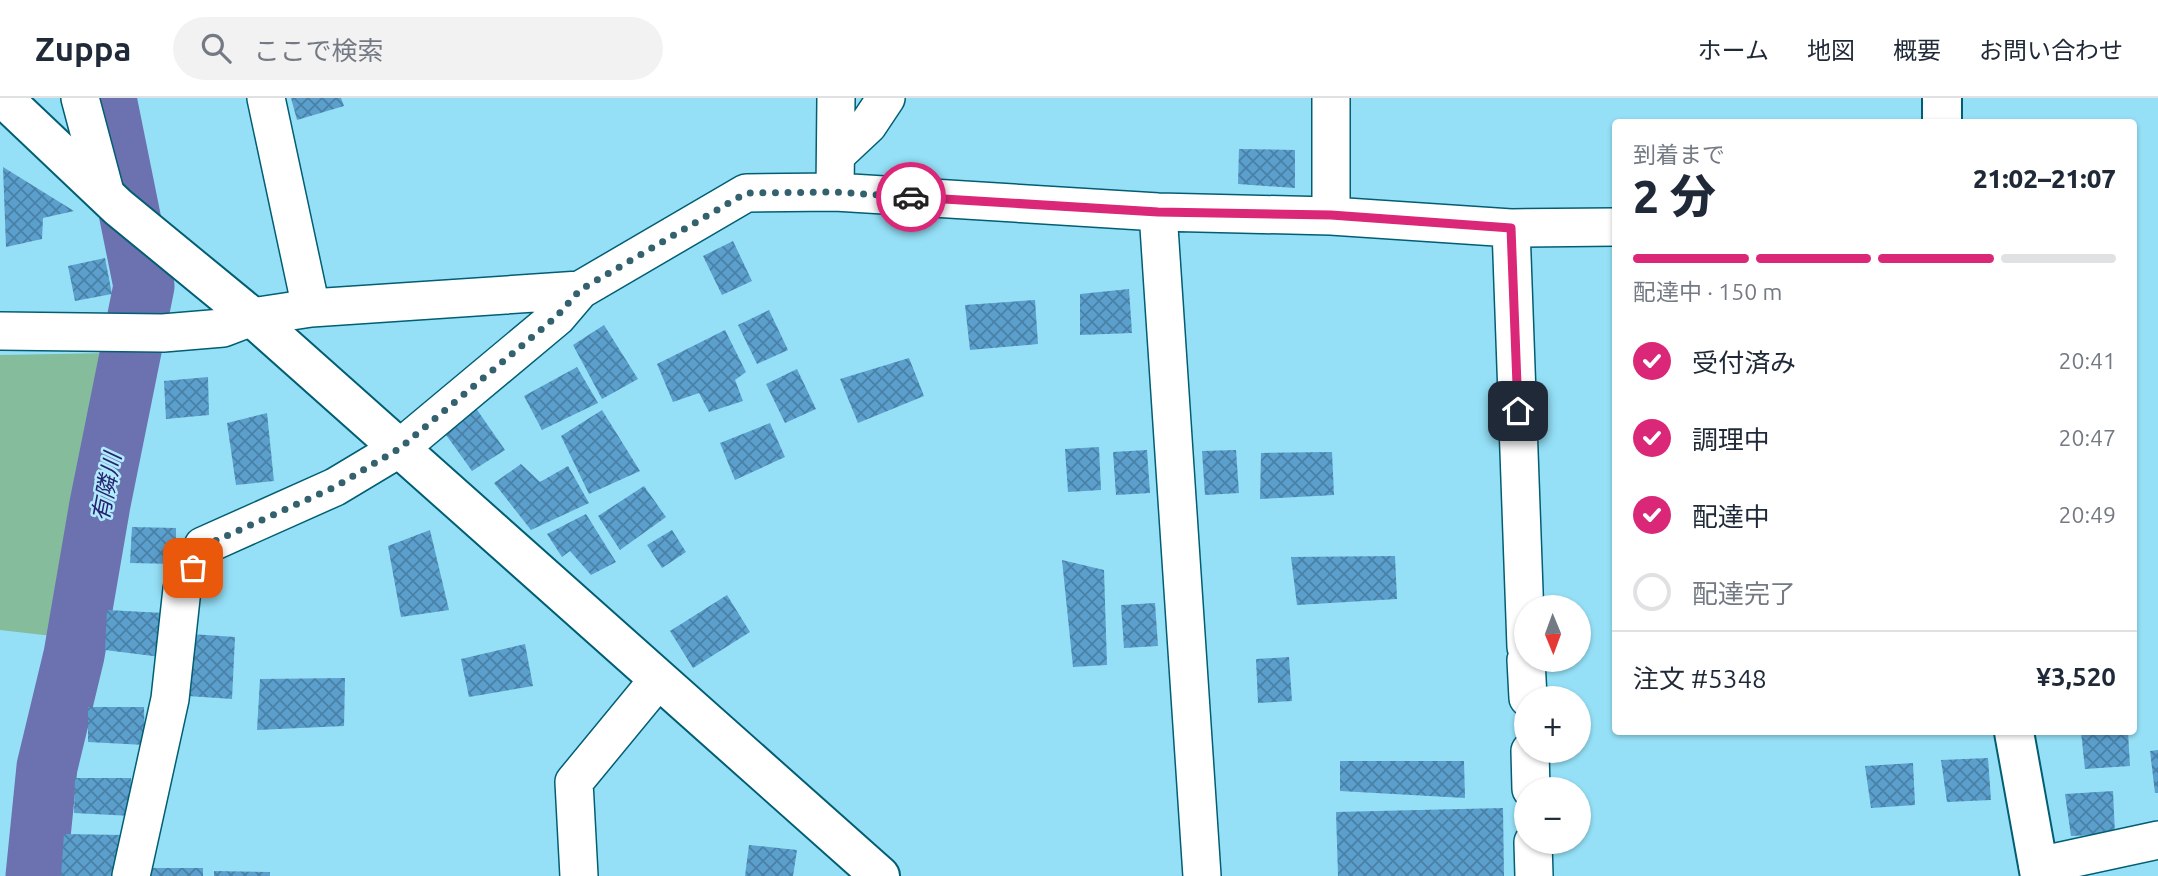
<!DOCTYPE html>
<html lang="ja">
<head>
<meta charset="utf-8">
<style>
	:root { --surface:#fff; --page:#f2f2f3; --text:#1f2937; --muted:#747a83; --line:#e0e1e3; --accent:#db2777 }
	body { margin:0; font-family:Ubuntu,"Noto Sans JP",sans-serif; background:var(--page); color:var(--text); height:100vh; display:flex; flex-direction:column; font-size:26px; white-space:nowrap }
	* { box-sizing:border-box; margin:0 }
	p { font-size:23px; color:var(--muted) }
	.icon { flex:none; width:38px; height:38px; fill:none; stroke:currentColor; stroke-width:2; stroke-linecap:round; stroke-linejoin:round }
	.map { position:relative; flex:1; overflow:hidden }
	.side { position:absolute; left:1612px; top:21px; width:525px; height:616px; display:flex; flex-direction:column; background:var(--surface); border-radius:7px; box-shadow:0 2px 5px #0004 }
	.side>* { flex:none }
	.needle { width:46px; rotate:179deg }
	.tools { position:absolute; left:1514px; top:497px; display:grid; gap:14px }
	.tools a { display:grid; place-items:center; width:77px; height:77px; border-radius:50%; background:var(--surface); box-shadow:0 2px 5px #0004; font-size:35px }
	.pin { position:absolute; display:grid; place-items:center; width:60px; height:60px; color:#fff; margin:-30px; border-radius:14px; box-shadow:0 4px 10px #0006 }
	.courier { position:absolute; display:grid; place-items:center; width:70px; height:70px; margin:-35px; border:5px solid #db2777; border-radius:50%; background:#fff; color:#222; box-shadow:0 2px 9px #0007 }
	.overview em { font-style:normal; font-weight:800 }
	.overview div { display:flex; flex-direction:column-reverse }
	.overview { display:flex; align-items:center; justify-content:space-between; height:119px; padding:0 21px }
	h1 { font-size:46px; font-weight:800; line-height:52px }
	.bar { display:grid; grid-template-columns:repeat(4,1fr); gap:10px 7px; align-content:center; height:84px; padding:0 21px }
	.bar i { height:9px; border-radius:5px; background:var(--line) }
	.bar .on { background:var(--accent) }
	.bar p { grid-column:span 4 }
	.line { display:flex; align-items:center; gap:18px; padding:0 21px; border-top:2px solid var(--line) }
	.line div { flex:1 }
	ol { padding:0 21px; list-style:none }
	li { display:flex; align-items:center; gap:21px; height:77px }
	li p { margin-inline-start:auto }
	li .icon { padding:7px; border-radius:50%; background:var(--accent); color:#fff; stroke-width:4 }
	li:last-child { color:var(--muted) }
	li i { width:38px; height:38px; border:4px solid var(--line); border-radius:50% }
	header { display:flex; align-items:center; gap:42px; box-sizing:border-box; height:98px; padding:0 35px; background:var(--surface); border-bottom:2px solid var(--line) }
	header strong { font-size:33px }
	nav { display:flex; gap:38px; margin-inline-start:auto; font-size:24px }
	.search { width:490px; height:63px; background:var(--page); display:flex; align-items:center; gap:18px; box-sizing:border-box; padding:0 24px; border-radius:38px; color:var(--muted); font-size:26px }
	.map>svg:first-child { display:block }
</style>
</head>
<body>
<header>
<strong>Zuppa</strong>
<div class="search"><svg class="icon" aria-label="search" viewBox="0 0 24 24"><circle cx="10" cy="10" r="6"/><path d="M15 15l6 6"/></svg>ここで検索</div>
<nav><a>ホーム</a><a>地図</a><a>概要</a><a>お問い合わせ</a></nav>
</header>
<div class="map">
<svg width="2158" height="778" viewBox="0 0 2158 778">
	<defs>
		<pattern id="building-cross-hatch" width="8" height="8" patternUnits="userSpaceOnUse" patternTransform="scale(1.75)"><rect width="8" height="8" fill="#5b9fcd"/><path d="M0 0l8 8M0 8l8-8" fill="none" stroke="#4981a6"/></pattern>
	</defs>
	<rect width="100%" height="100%" fill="#95e0f7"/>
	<path fill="#84bc9c" d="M111,255L61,539L0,532V257Z"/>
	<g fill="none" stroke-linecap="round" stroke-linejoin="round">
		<path stroke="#6c71b0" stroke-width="61" d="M36,778L47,669L74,557L100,406L144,188L106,0"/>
	</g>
	<path fill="url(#building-cross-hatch)" d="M291,0H341L344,8L297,22Z
		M1239,51L1295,52V90L1238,86Z
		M3,69L74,113L43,120L42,141L6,149Z
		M733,143L752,183L722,197L703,158Z
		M105,160L112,196L75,203L68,168Z
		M1129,191L1132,235L1080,237V196Z
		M1035,202L1038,246L970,252L965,207Z
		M769,212L788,252L757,266L738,227Z
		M604,227L638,281L602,301L573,247Z
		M725,232L746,274L735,282L743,303L709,314L699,295L673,304L657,266Z
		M909,260L924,298L858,325L840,281Z
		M577,269L598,305L542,332L524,298Z
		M797,271L816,311L785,325L766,286Z
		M208,279L209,317L166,321L164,283Z
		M473,306L505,352L472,373L444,334Z
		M602,312L640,373L589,396L561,338Z
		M267,315L274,383L236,387L227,325Z
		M770,325L785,359L735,382L720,345Z
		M1099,349L1101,392L1068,394L1065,351Z
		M1147,352L1150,395L1116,397L1113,354Z
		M1236,352L1239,395L1205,397L1202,353Z
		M1332,354L1334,397L1260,401L1261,355Z
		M521,366L540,384L568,368L589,405L531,432L494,385Z
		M644,388L666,419L620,452L598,418Z
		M586,416L616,464L591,477L570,453L562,459L547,436Z
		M132,429L176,430V466L130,465Z
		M430,432L449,512L401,519L388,448Z
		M672,432L686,454L662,470L647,447Z
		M1395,458L1397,501L1297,507L1291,459Z
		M1062,462L1104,472L1107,567L1073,569Z
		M727,497L750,534L693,570L670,533Z
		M1155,505L1158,548L1124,550L1121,507Z
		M107,512L164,515L161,559L105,552Z
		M191,536L235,539L232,601L188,598Z
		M525,546L533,588L469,599L461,561Z
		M1289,559L1292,603L1258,605L1256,561Z
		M345,580L344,628L257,632L260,581Z
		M88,609H144L145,647L88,644Z
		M2081,634H2128L2130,668L2085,671Z
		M2158,652V695H2155L2150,653Z
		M1988,660L1991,702L1947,704L1941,662Z
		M1340,663H1464L1465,700L1340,693Z
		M1913,665L1915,707L1871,710L1865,668Z
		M75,680H131L132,718L74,715Z
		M2113,693L2115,736L2071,738L2065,696Z
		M1503,710L1504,778H1338L1336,714Z
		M64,736L123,737L116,778H61Z
		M749,747L797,752L793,778H745Z
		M146,770H203V778H146Z
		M214,773L270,774V778H214Z"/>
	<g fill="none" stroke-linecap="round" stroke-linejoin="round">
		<g stroke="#025e73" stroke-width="40">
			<path id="street" d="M80,0L105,94
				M266,0L311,210
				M836,57L868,27L886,0
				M835,94L836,0
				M1158,114L1202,778
				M1331,118V0
				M1511,130L1526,549
				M0,233L163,235L223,230L252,219L311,210L580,192L746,95L835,94L1158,114L1331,118L1511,130L1615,129
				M1526,562L1528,600
				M1530,653L1531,691
				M1533,744L1534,778
				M2038,768L2158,742
				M131,778L170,601L182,491L203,448L335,389L400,350L557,219L580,192
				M579,778L574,684L658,582"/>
		</g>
		<g stroke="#025e73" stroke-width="42">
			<path id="secondary" d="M3,0L118,109L252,219L880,778
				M1942,24V0
				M2014,634L2040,778"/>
		</g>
		<use href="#street" stroke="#fff" stroke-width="37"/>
		<use href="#secondary" stroke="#fff" stroke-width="38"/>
	</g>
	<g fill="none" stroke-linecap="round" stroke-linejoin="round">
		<path stroke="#34616e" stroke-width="7" stroke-dasharray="0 12.6" d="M193,470L204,448L335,389L400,350L556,219L580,192L746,95L835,94L911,99"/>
		<path stroke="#db2777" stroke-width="9" d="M911,99L1158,114L1331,117L1511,130L1518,313"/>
	</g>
	<g text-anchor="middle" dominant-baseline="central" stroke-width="5" stroke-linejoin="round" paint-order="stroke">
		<g font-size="23" font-style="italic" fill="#28236f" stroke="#b0eafd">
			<text transform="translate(106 389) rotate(-79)">有隣川</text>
		</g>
	</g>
</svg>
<div class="tools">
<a><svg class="needle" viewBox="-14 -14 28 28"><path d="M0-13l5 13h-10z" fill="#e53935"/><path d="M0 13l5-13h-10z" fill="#747a83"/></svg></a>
<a>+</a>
<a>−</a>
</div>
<div class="pin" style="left:193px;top:470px;background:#ea580c"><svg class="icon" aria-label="bag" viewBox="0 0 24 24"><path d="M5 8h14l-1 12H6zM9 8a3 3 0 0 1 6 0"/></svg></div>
<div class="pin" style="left:1518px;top:313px;background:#1f2937"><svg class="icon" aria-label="home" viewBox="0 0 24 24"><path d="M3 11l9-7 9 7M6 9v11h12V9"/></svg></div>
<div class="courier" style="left:911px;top:99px"><svg class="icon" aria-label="car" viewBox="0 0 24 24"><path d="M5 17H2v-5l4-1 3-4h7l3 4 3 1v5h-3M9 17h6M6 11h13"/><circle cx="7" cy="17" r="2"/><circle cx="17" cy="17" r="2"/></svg></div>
<section class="side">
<div class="overview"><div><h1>2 分</h1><p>到着まで</p></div><em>21:02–21:07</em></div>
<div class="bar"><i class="on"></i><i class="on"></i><i class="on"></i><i></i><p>配達中 · 150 m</p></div>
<ol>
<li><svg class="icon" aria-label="check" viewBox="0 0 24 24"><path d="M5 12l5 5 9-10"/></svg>受付済み<p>20:41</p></li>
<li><svg class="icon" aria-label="check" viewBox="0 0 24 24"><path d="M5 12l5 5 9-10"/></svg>調理中<p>20:47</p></li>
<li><svg class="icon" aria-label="check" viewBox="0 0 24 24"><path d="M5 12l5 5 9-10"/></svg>配達中<p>20:49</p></li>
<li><i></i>配達完了</li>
</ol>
<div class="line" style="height:91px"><div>注文 #5348</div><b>¥3,520</b></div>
</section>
</div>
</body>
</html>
